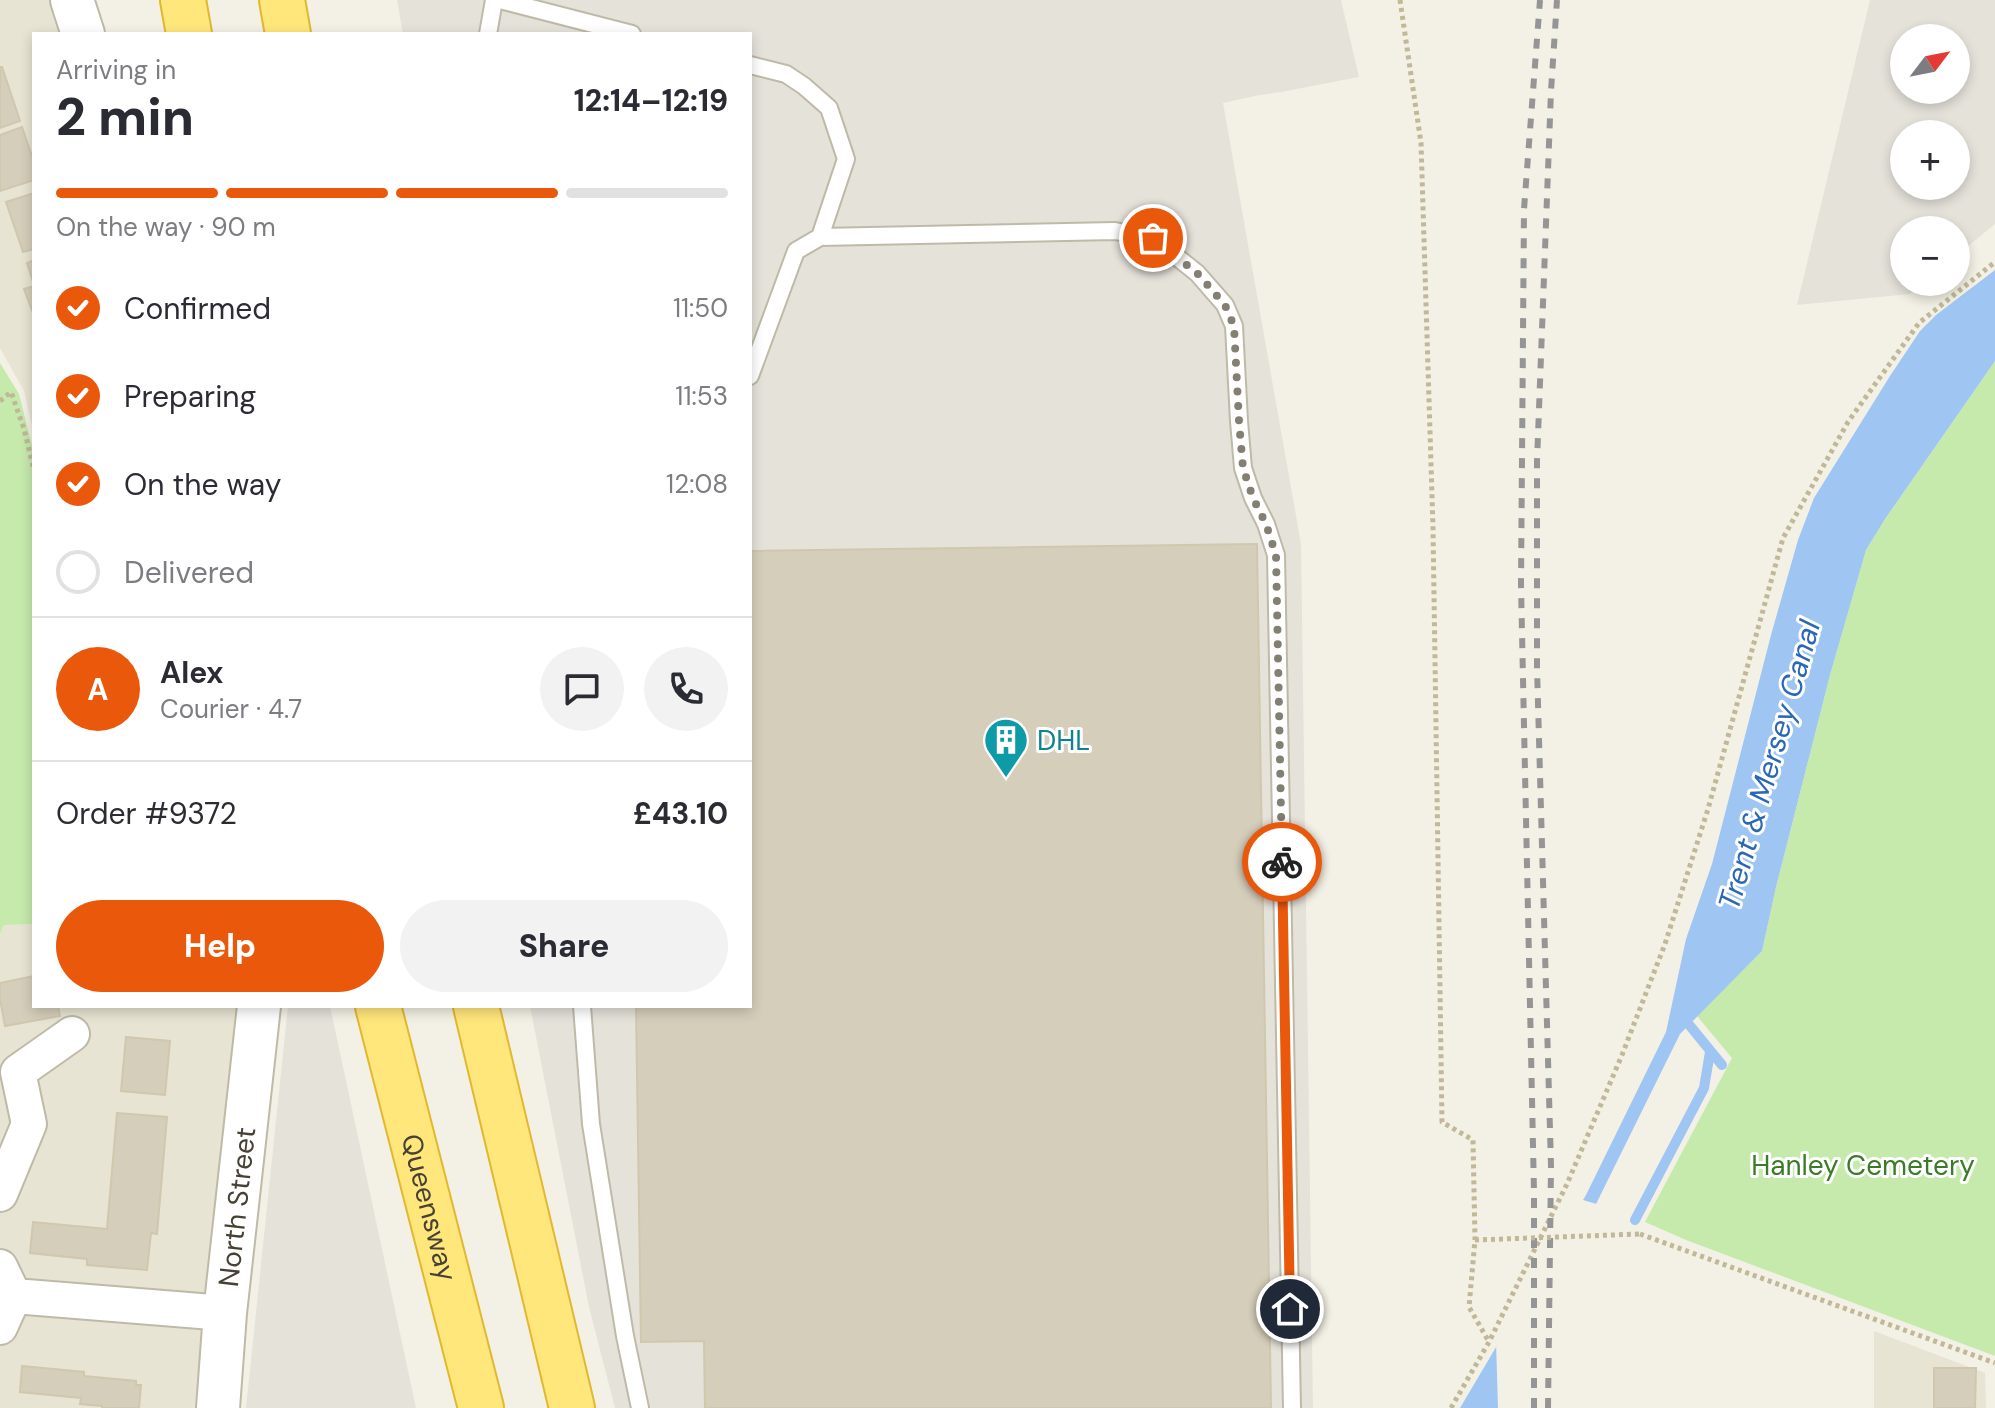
<!DOCTYPE html>
<html lang="en">
<head>
<meta charset="utf-8">
<style>
	:root { --surface:#fff; --page:#f2f2f3; --text:#2b2b33; --muted:#7c7c81; --line:#e1e1e2; --accent:#ea580c }
	body { margin:0; font-family:"DM Sans",sans-serif; background:var(--page); color:var(--text); height:100vh; display:flex; flex-direction:column; font-size:30px; white-space:nowrap }
	* { box-sizing:border-box; margin:0 }
	p { font-size:26px; color:var(--muted) }
	.icon { flex:none; width:44px; height:44px; fill:none; stroke:currentColor; stroke-width:2; stroke-linecap:round; stroke-linejoin:round }
	.map { position:relative; flex:1; overflow:hidden }
	.sheet { position:absolute; left:32px; top:32px; width:720px; height:976px; display:flex; flex-direction:column; background:var(--surface); border-radius:0px; box-shadow:0 4px 12px #0003 }
	.sheet>* { flex:none }
	.needle { width:52px; rotate:58deg }
	.controls { position:absolute; left:1890px; top:24px; display:grid; gap:16px }
	.controls a { display:grid; place-items:center; width:80px; height:80px; border-radius:50%; background:var(--surface); box-shadow:0 4px 12px #0003; font-size:40px }
	.pin { position:absolute; display:grid; place-items:center; width:68px; height:68px; color:#fff; margin:-34px; border:4px solid #fff; border-radius:50%; box-shadow:0 2px 8px #0007 }
	.courier { position:absolute; display:grid; place-items:center; width:80px; height:80px; margin:-40px; border:6px solid #ea580c; border-radius:50%; background:#fff; color:#222; box-shadow:0 2px 10px #0007 }
	.summary em { font-style:normal; font-weight:800 }
	.summary div { display:flex; flex-direction:column-reverse }
	.summary { display:flex; align-items:center; justify-content:space-between; height:136px; padding:0 24px }
	h1 { font-size:52px; font-weight:800; line-height:60px }
	.bar { display:grid; grid-template-columns:repeat(4,1fr); gap:12px 8px; align-content:center; height:96px; padding:0 24px }
	.bar i { height:10px; border-radius:6px; background:var(--line) }
	.bar .on { background:var(--accent) }
	.bar p { grid-column:span 4 }
	.line { display:flex; align-items:center; gap:20px; padding:0 24px; border-top:2px solid var(--line) }
	.line div { flex:1 }
	.round { display:grid; place-items:center; flex:none; width:84px; height:84px; border-radius:42px; background:var(--page) }
	ol { padding:0 24px; list-style:none }
	li { display:flex; align-items:center; gap:24px; height:88px }
	li p { margin-inline-start:auto }
	li .icon { padding:8px; border-radius:50%; background:var(--accent); color:#fff; stroke-width:4 }
	li:last-child { color:var(--muted) }
	li i { width:44px; height:44px; border:4px solid var(--line); border-radius:50% }
	.button { display:flex; gap:16px; margin-top:auto; padding:16px 24px }
	.button a { flex:1; height:92px; border-radius:48px; background:var(--accent); color:#fff; font-size:32px; font-weight:800; line-height:92px; text-align:center }
	.button a+a { background:var(--page); color:var(--text) }
	.map>svg:first-child { display:block }
</style>
</head>
<body>
<div class="map">
<svg width="1995" height="1408" viewBox="0 0 1995 1408">
	<rect width="100%" height="100%" fill="#f3f1e5"/>
	<path fill="#e7e4d3" d="M0,0H56L67,34H34V434L24,391L0,348Z
		M34,924V1006H242L205,1408H0V934L4,925Z
		M1874,1331L1985,1373L1986,1408H1874Z"/>
	<path fill="#e5e2da" fill-rule="evenodd" d="M397,0H1341L1359,77L1281,92L1260,95L1223,103L1301,544L1313,1408H615L589,1307L530,1006H750V34H403Z
		M1870,0H1995V224L1956,256V230H1904V282H1924L1910,294L1797,305ZM1956,38V90H1904V38ZM1956,134V186H1904V134Z
		M288,1006H330L416,1408H246Z"/>
	<path fill="#c6e9ac" d="M1995,361V1356L1686,1240L1645,1222L1732,1058L1697,1016L1762,951L1776,887L1830,675L1866,550L1885,519Z
		M0,363L19,394L34,453V924L4,925L0,934Z"/>
	<path fill="#9fc5f3" d="M1995,270V361L1885,519L1866,550L1830,675L1776,887L1762,951L1680,1034L1597,1202L1501,1408H1460L1586,1195L1666,1032L1686,939L1712,864L1771,635L1798,540L1814,498L1890,376L1920,331L1936,315Z"/>
	<path fill="#f3f1e5" d="M1583,1193V1200L1600,1205L1505,1408H1498L1496,1341Z"/>
	<g fill="none" stroke-linecap="round" stroke-linejoin="round">
		<path stroke="#9fc5f3" stroke-width="10" d="M1682,1016L1722,1065
			M1635,1220L1704,1088L1710,1052"/>
	</g>
	<path fill="#d5ceba" stroke="#d0c7ad" stroke-width="2" d="M0,67H2L20,121L0,128Z
		M22,127L34,162V180L0,191V135Z
		M34,193V249L23,252L6,202Z
		M34,260V285L27,263Z
		M34,286V313H33L24,289Z
		M1257,544L1271,1408H705L704,1341L641,1342L636,1006H750V551Z
		M34,976V1006H58L60,1016L5,1026L0,999V983Z
		M126,1037L170,1041L165,1095L121,1091Z
		M117,1113L167,1117L157,1234L151,1233L147,1270L87,1265V1259L30,1253L33,1222L107,1229Z
		M22,1366L84,1372V1376L136,1381V1385H141L139,1408H102V1406L80,1404L81,1398L20,1392Z
		M1934,1368H1976L1975,1408H1934Z"/>
	<g fill="none" stroke-linecap="round" stroke-linejoin="round">
		<g stroke="#bfbaa7" stroke-width="20">
			<path id="service" d="M500,0L632,34
				M488,34L494,0
				M750,65L786,74L804,86L829,108L846,159L820,237
				M750,376L796,251L820,237L1115,231L1153,238L1197,273L1225,305L1234,326L1239,421L1243,468L1253,498L1266,524L1276,555L1292,1408
				M582,1006L591,1124L625,1336L640,1408"/>
		</g>
		<g stroke="#bfbaa7" stroke-width="38">
			<path id="minor" d="M0,1194L29,1124L18,1072L72,1034
				M0,1267L14,1296
				M14,1296L225,1313
				M0,1327L14,1296"/>
		</g>
		<g stroke="#bfbaa7" stroke-width="46">
			<g id="tertiary">
				<path d="M72,0L83,34"/>
				<path id="s1" d="M218,1408L225,1313L259,1006"/>
			</g>
		</g>
		<g stroke="#e3b82f" stroke-width="48">
			<g id="trunk">
				<path d="M183,0L189,34"/>
				<path d="M282,0L288,34"/>
				<path id="s2" d="M378,1006L481,1408"/>
				<path d="M476,1006L572,1408"/>
			</g>
		</g>
		<path stroke="#c1b898" stroke-width="5" stroke-dasharray="4 4" stroke-linecap="butt" d="M1400,0L1421,143L1433,528L1442,1122L1473,1140L1475,1240L1469,1307L1489,1342
			M0,401L11,392L24,429L34,470
			M1640,1234L1995,1363
			M1451,1408L1489,1342L1567,1184L1622,1055L1665,944L1708,809L1783,538L1848,422L1919,323L1995,262"/>
		<use href="#service" stroke="#fff" stroke-width="16"/>
		<use href="#minor" stroke="#fff" stroke-width="34"/>
		<use href="#tertiary" stroke="#fff" stroke-width="42"/>
		<use href="#trunk" stroke="#ffe77b" stroke-width="44"/>
		<path stroke="#959595" stroke-width="6" stroke-dasharray="10 10" stroke-linecap="butt" d="M1534,1408V1192L1521,585L1524,209L1540,0
			M1548,1408L1551,1166L1537,668V462L1551,91L1557,0"/>
		<path stroke="#c1b898" stroke-width="5" stroke-dasharray="4 4" stroke-linecap="butt" d="M1475,1240L1640,1234"/>
	</g>
	<g fill="none" stroke-linecap="round" stroke-linejoin="round">
		<path stroke="#837f72" stroke-width="8" stroke-dasharray="0 14.4" d="M1153,238L1197,273L1225,305L1234,326L1239,421L1243,468L1253,498L1266,524L1276,555L1282,862"/>
		<path stroke="#ea580c" stroke-width="10" d="M1282,862L1290,1309"/>
	</g>
	<defs>
		<g id="building-pin" transform="scale(2.3)"><path d="M0 17L-7.5 6A9.5 9.5 0 1 1 7.5 6Z" fill="#0f9aa8" stroke="#fff"/><path d="M-4-6H4V6H1V3H-1V6H-4ZM-2.5-4.3h1.7v1.8h-1.7ZM.8-4.3h1.7v1.8H.8ZM-2.5-1h1.7V.8h-1.7ZM.8-1h1.7V.8H.8Z" fill="#fff"/></g>
	</defs>
	<g fill-rule="evenodd">
		<use href="#building-pin" x="1006" y="740"/>
	</g>
	<g text-anchor="middle" dominant-baseline="central" stroke-width="6" stroke-linejoin="round" paint-order="stroke">
		<g font-size="28" fill="#0d838f" stroke="#fff" text-anchor="start">
			<text x="1037" y="740">DHL</text>
		</g>
		<g font-size="28" fill="#3b7a26" stroke="#fff">
			<text x="1863" y="1165">Hanley Cemetery</text>
		</g>
		<g font-size="28" fill="#464134" stroke="#fff">
			<text stroke="none"><textPath href="#s1" startOffset="202">North Street</textPath></text>
			<text stroke="none"><textPath href="#s2" startOffset="208">Queensway</textPath></text>
		</g>
		<g font-size="30" font-style="italic" fill="#2a68b5" stroke="#fff">
			<text transform="translate(1769 765) rotate(-74)">Trent &amp; Mersey Canal</text>
		</g>
	</g>
</svg>
<div class="controls">
<a><svg class="needle" viewBox="-14 -14 28 28"><path d="M0-13l5 13h-10z" fill="#e53935"/><path d="M0 13l5-13h-10z" fill="#7c7c81"/></svg></a>
<a>+</a>
<a>−</a>
</div>
<div class="pin" style="left:1153px;top:238px;background:#ea580c"><svg class="icon" aria-label="bag" viewBox="0 0 24 24"><path d="M5 8h14l-1 12H6zM9 8a3 3 0 0 1 6 0"/></svg></div>
<div class="pin" style="left:1290px;top:1309px;background:#1f2937"><svg class="icon" aria-label="home" viewBox="0 0 24 24"><path d="M3 11l9-7 9 7M6 9v11h12V9"/></svg></div>
<div class="courier" style="left:1282px;top:862px"><svg class="icon" aria-label="bike" viewBox="0 0 24 24"><circle cx="6" cy="16" r="4"/><circle cx="18" cy="16" r="4"/><path d="M6 16l4-8h5l3 8M10 8l3 8H6M13 5h3"/></svg></div>
<section class="sheet">
<div class="summary"><div><h1>2 min</h1><p>Arriving in</p></div><em>12:14–12:19</em></div>
<div class="bar"><i class="on"></i><i class="on"></i><i class="on"></i><i></i><p>On the way · 90 m</p></div>
<ol>
<li><svg class="icon" aria-label="check" viewBox="0 0 24 24"><path d="M5 12l5 5 9-10"/></svg>Confirmed<p>11:50</p></li>
<li><svg class="icon" aria-label="check" viewBox="0 0 24 24"><path d="M5 12l5 5 9-10"/></svg>Preparing<p>11:53</p></li>
<li><svg class="icon" aria-label="check" viewBox="0 0 24 24"><path d="M5 12l5 5 9-10"/></svg>On the way<p>12:08</p></li>
<li><i></i>Delivered</li>
</ol>
<div class="line" style="height:144px"><b class="round" style="background:var(--accent);color:#fff">A</b><div><b>Alex</b><p>Courier · 4.7</p></div><a class="round"><svg class="icon" aria-label="chat" viewBox="0 0 24 24"><path d="M4 5h16v11H9l-5 4z"/></svg></a><a class="round"><svg class="icon" aria-label="phone" viewBox="0 0 24 24"><path d="M5 4h4l2 5-3 2q2 4 5 5l2-3 5 2v4C11 20 4 13 5 4z"/></svg></a></div>
<div class="line" style="height:104px"><div>Order #9372</div><b>£43.10</b></div>
<div class="button"><a>Help</a><a>Share</a></div>
</section>
</div>
</body>
</html>
